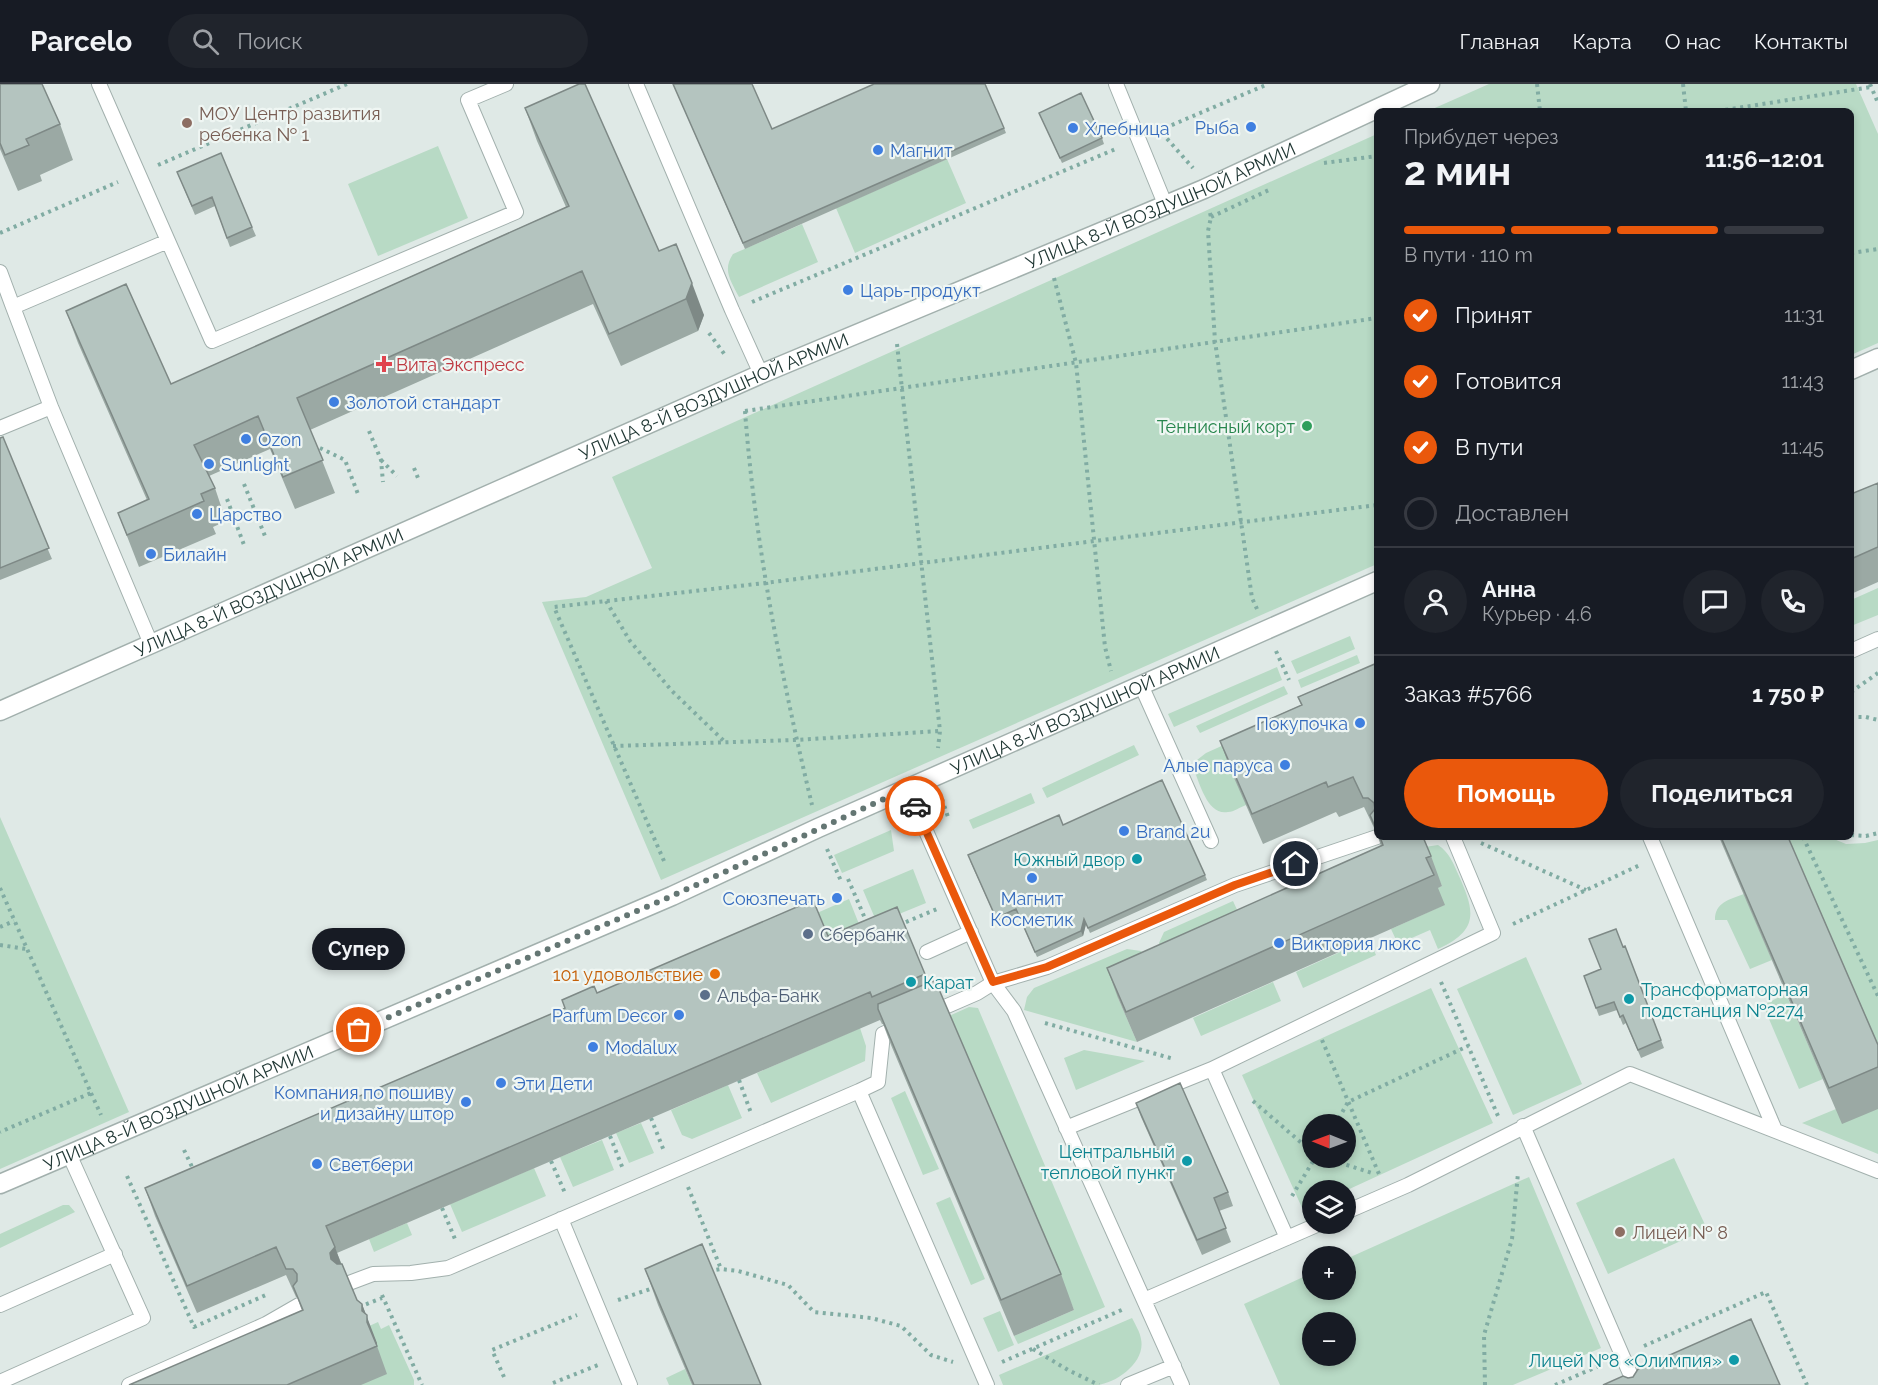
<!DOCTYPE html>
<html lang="ru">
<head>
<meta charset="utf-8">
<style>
	:root { --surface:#171b24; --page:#20242c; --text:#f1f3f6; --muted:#9ea1a6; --line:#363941; --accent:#ea580c }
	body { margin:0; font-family:Raleway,sans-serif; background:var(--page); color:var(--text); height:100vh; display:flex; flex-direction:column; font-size:22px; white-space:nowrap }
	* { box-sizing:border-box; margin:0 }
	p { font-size:20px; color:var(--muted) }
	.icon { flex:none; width:33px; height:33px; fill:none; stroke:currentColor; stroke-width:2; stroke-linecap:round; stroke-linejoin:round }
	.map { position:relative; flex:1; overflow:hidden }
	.side { position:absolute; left:1374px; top:24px; width:480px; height:732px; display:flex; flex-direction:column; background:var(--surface); border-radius:9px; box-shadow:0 3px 9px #0003 }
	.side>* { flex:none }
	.needle { width:39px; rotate:271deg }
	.controls { position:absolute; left:1302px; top:1030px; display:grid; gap:12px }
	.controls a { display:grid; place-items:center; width:54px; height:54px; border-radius:50%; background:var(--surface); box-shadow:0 3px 9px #0003; font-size:30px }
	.pin { position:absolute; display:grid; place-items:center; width:51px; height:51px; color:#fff; margin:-26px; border:3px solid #fff; border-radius:50%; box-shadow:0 2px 6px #0007 }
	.courier { position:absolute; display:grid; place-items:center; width:60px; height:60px; margin:-30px; border:4px solid #ea580c; border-radius:50%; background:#fff; color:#222; box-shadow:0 2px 8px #0007 }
	.bubble { position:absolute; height:42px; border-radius:21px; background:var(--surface); box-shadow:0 3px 9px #0003; font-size:20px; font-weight:700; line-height:42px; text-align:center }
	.summary em { font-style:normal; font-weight:700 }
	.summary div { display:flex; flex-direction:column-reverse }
	.summary { display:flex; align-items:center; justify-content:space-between; height:102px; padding:0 30px }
	h1 { font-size:39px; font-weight:700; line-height:45px }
	.bar { display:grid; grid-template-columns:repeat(4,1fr); gap:9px 6px; align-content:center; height:72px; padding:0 30px }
	.bar i { height:8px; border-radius:4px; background:var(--line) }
	.bar .active { background:var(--accent) }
	.bar p { grid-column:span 4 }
	.line { display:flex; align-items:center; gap:15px; padding:0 30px; border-top:2px solid var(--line) }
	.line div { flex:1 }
	.round { display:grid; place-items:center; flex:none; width:63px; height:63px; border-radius:32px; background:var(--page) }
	ol { padding:0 30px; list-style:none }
	li { display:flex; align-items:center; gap:18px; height:66px }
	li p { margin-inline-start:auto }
	li .icon { padding:6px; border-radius:50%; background:var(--accent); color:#fff; stroke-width:4 }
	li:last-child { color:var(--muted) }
	li i { width:33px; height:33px; border:3px solid var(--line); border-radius:50% }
	.cta { display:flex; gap:12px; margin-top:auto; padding:12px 30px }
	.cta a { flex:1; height:69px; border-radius:36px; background:var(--accent); color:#fff; font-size:24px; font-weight:700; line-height:69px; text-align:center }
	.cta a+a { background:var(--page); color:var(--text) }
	header { display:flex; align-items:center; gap:36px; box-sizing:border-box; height:84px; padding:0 30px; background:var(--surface); border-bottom:2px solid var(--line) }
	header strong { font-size:28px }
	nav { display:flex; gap:33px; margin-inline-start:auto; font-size:21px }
	.search { width:420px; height:54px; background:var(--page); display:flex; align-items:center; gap:15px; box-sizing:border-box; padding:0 21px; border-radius:33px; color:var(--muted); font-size:22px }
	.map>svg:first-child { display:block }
</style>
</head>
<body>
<header>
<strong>Parcelo</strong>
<div class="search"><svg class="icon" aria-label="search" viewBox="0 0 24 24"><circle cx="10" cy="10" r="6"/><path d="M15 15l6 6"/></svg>Поиск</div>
<nav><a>Главная</a><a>Карта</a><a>О нас</a><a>Контакты</a></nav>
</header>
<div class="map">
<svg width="1878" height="1301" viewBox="0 0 1878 1301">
	<rect width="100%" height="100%" fill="#dfe9e6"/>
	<path fill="#b8dac5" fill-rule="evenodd" d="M1489,0H1856L1878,50V259L1851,271V27H1428Z
		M1377,50V480L661,796L542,518L586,513L652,484L612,393Z
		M438,62L468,134L378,172L348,100Z
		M947,75L966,119L855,169L836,124Z
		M802,140L818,178L739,213C731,197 722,186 733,170Z
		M1878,504V531L1851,542V516Z
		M1350,552L1355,565L1297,590L1291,577Z
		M1357,571L1360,579L1301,604L1298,596Z
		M1277,583L1282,596L1174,643L1168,630Z
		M1284,602L1288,610L1200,649L1196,642Z
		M1277,637L1246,721C1240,723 1234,728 1228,728C1208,732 1200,700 1194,686L1197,676L1206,669Z
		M1134,661L1139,671L1047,714L1042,704Z
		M1031,709L1035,719L973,745L969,736Z
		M0,733L129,1028L0,1085Z
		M891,746L894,767L842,789L834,771Z
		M1786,753H1829L1846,760L1865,759L1878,756V967Z
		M1438,761C1450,769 1453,779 1459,792C1475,828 1479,846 1438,865L1430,846L1398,860L1391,845L1444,821L1437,804L1442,802L1425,763Z
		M913,785L926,819L877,839L863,806Z
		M1744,810L1772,876L1750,885L1727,836H1715C1715,818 1729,816 1744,810Z
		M849,815L861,845L829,858L817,829Z
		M1233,817L1239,830L1161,871L1159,859L1164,848Z
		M1369,855L1376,871L1303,904L1296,888Z
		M1127,865L1141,867L1148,876L1118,914L1137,958L1024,926L1027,913L1034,904Z
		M1526,873L1582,1000L1513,1031L1457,905Z
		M1273,898L1281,917L1201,952L1193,934Z
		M1431,904L1493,1039L1345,1107H1312V1122L1303,1126L1242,991ZM1312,1041H1346V1074H1312Z
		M1786,910L1823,995L1799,1005L1763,921Z
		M969,923L978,924L1105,1223L1018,1260L1014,1252L1074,1226L949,932Z
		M860,944L866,962L865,977L771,1019L757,989Z
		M1084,966L1145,977L1076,1006L1064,974Z
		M728,1001L742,1034L692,1055L682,1051L671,1026Z
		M905,1007L939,1085L923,1091L891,1014Z
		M1836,1025H1878V1070L1802,1039Z
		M641,1039L654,1069L629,1079L616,1049Z
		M602,1056L614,1086L573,1103L560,1073Z
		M1674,1074L1707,1145L1608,1190L1576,1119Z
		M534,1084L546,1112L462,1148L450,1120Z
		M1529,1093L1601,1264L1513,1301H1280L1244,1220L1312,1189V1206H1346V1175ZM1312,1239H1346V1272H1312Z
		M950,1113L985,1195L971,1201L936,1119Z
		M63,1121H69L75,1128L0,1164V1150Z
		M407,1139L412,1151L374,1168L369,1155Z
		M1000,1227L1014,1261L998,1268L983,1234Z
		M1132,1234C1135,1240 1140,1248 1141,1255C1146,1278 1117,1299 1097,1301C1066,1301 1034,1301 1003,1301L999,1291Z
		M378,1238L381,1245L389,1241L414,1296V1301H361L367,1243Z
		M685,1285L692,1301H669L666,1294Z"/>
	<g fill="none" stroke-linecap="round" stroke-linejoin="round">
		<g stroke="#a2b0ad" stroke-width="16">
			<path id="service" d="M99,0L168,157
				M636,0L732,226L761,290
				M1116,0L1165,120
				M0,188L13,223
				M0,344L51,323
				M151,560L51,323L13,223L168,157L212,257L516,128L468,16L506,0
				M1851,567L1878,555
				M1141,601L1211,757
				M907,704L993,899L1014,927L1182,1301
				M1650,753L1775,1046
				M927,868L971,848
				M931,929L977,909L993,899L1047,883L1235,801L1377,753
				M1212,985L1493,849L1453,753
				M859,1007L987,1301
				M1523,1042L1635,1301
				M1066,1044L1212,985L1287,1154
				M1346,1128L1408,1101L1630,990L1878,1087
				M561,1135L630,1301
				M349,1199L373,1190L411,1189L448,1184L859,1007L878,998L883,950L903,941
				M1144,1216L1319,1140
				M0,1221L115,1170
				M0,1298L143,1234L69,1070
				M129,1301L266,1240L299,1221
				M1128,1301L1174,1282"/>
		</g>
		<g stroke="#a2b0ad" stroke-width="21">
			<g id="tertiary">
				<path d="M1851,286L1878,274"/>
				<path id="s1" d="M0,627L761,290L1204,105L1430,0"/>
				<path id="s2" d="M0,1100L672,812L818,744L1377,497"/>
			</g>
		</g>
		<path stroke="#81aca3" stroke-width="4" stroke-dasharray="3 4.5" stroke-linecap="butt" d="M1537,0L1540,27
			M1683,0L1686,27
			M1870,0L1878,19
			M1718,27L1871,3
			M1158,47L1268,0
			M1162,49L1193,84
			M1324,79L1377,72
			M158,81L347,0
			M1210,129L1211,133L1208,147L1215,257L1252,514L1257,525
			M1211,133L1269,106
			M0,149L118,98
			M1851,169L1878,165
			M1054,194L1076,279L1105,563L1111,587
			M752,218L1118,64
			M709,249L725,271
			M897,260L940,647L938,664
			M745,327L1377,234
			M745,327C755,460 781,591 812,721
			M369,347L381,376L383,398
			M320,364L345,376L358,410
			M381,376L397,392
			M414,384L418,394
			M244,400L265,452
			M227,415L244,461
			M606,517L630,557L672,607L725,658
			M1276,567L1289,596
			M1851,608L1878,589
			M1851,633H1866L1878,636
			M613,662L796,656L940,647
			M942,715L949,736
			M1851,751L1866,752L1878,749
			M1803,753L1878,912
			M1481,759L1586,806
			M827,765L841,797
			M664,777L554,523L765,499L1377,421
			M848,795L867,839
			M0,804L91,1009L0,1048
			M1513,840L1640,781
			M899,841L937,825
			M0,843L14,837
			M0,861L26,865
			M1441,898L1498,1032
			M1045,939L1174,975
			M1322,956L1379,1090
			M739,996L751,1029
			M91,1009L101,1031
			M1253,1017L1312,1068
			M651,1034L664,1067
			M1335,1041L1348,1018L1468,962
			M610,1052L623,1085
			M184,1066L194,1087
			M1325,1074L1375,1090
			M551,1077L565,1109
			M127,1092L194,1243L268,1210
			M688,1103L721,1185
			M1292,1112L1315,1074
			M442,1124L455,1155
			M709,1187L721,1185L738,1187L788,1201L814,1228L871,1234L901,1242L931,1271L953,1278
			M382,1211L422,1301
			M618,1216L656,1203
			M359,1223L382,1214
			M1644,1262L1766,1208L1807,1301
			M1033,1265L1068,1286L1099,1301
			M1002,1278L1124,1225
			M504,1293L492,1266L577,1231
			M553,1299L598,1281
			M1485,1301L1484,1251L1512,1155L1518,1089
			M1555,1301L1601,1281"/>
		<use href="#service" stroke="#fff" stroke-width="14"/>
		<use href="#tertiary" stroke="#fff" stroke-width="18"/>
	</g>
	<path fill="#9ba9a4" d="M0,0L60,40L73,76L40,91L42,97L18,107L0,65Z
		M673,0L772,45L1004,44L1006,49L745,165Z
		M525,24L659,167L704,231L698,247L621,282L593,220L310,346L335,409L295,425L270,365L209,392L215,404L226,437L213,443L216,450L139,483L118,429L147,416L78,259L66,227L171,300L566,123L537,57Z
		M1039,29L1102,54L1104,60L1062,79Z
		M177,88L252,143L256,152L230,163L215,122L195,131Z
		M0,354L52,475L0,496Z
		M1878,399V498L1851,510V410Z
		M1377,579V750L1364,723L1339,733L1336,728L1263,760L1231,687L1220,657L1301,621L1298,613Z
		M1063,741L1205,791L1207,796L1090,849L1086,840L1083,852L1037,873L1018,831L998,839L970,777Z
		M1378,753H1423L1431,772L1442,802L1438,804L1445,821L1137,958L1118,914L1107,884L1381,762Z
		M1719,753H1788L1878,961V1025L1842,1040Z
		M828,852L925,890L1061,1190L1074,1226L1014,1252L891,961L883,940H882L880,936L337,1169L357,1216L362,1220L387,1290L361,1301H129L302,1227L297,1213H296L286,1191L197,1229L155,1132L145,1104L565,924L562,916L597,909Z
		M1625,862L1664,964L1641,974L1626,939L1623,941L1617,926L1599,932L1584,892L1601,885L1623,863Z
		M1136,1019L1228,1108L1233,1122L1219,1127L1231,1158L1202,1171L1141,1033Z
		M645,1185L761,1301H692L658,1221Z"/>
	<path fill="#7e8986" d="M692,199L704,231L698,247L686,215Z
		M1084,835L1086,840L1083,852L1081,847Z
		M335,1163L345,1191L331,1175L330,1169Z
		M362,1220L377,1259V1262L362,1227Z"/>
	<path fill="#b4c4bf" stroke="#7e8986" stroke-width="1.5" d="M0,0H42L60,40L26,55L29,61L5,71L0,59Z
		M579,0H585L659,167L676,160L692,199L686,215L609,250L582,187L297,314L323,376L283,393L258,332L194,361L215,404L201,410L204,417L127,451L118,429L149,415L66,227L126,200L171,300L569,122L525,24Z
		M673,0H752L772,45L874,0H985L1004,44L743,159Z
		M1081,9L1102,54L1060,74L1039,29Z
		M221,69L252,143L227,154L212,113L192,122L177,88Z
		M3,353L49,464L0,484V354Z
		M1878,399V463L1851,475V410Z
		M1377,579V747L1370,731L1375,725L1374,719L1368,714H1363L1353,693L1328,703L1326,698L1252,730L1220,657L1302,621L1298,613Z
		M1162,696L1205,791L1088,844L1084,835L1081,847L1035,868L1016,825L996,834L968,771L1059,731L1063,741Z
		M1380,753H1423L1431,772L1426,774L1434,791L1126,928L1107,884L1383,761Z
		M1721,753H1788L1878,961V983L1829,1004Z
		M813,816L828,852L897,823L925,890L872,913L870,908L326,1142L335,1163L330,1169L331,1175L337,1180H342L357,1216L362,1220V1227L367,1231V1238L377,1262L287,1301H129L303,1226L293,1202L297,1197V1190L293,1185H286L276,1163L187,1202L145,1104L565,924L562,916L594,902L597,909Z
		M1616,845L1623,863L1625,862L1661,956L1638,966L1623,931L1620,933L1614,918L1596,924L1584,892L1601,885L1589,855Z
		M935,896L1061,1190L1001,1216L878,925V920Z
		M1180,999L1228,1108L1214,1114L1226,1144L1197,1156L1136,1019Z
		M702,1160L761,1301H694L645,1185Z
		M1751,1235L1780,1301H1603L1623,1292L1628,1294L1633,1293L1638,1285Z"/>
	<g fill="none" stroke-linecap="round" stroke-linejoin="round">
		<path stroke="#647673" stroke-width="6" stroke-dasharray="0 10.8" d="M359,946L672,812L908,704L915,722"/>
		<path stroke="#ea580c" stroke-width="8" d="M915,722L993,898L1047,883L1235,801L1296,780"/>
	</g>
	<g fill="#8d6e63" stroke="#eff6f3" stroke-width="2">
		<circle cx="187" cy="39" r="6"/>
		<circle cx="1620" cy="1148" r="6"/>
	</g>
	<g fill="#3f7fe0" stroke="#eff6f3" stroke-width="2">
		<circle cx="1251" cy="43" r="6"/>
		<circle cx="1073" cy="44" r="6"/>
		<circle cx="878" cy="66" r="6"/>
		<circle cx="848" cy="206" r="6"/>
		<circle cx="334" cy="318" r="6"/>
		<circle cx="246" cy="355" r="6"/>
		<circle cx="209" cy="380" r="6"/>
		<circle cx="197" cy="430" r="6"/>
		<circle cx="151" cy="470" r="6"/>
		<circle cx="1360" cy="639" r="6"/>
		<circle cx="1285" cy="681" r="6"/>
		<circle cx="1124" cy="747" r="6"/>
		<circle cx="1032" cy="794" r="6"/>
		<circle cx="837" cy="814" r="6"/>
		<circle cx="1279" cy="859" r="6"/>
		<circle cx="679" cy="931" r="6"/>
		<circle cx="593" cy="963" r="6"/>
		<circle cx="501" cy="999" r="6"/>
		<circle cx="466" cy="1018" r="6"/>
		<circle cx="317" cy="1080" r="6"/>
	</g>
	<path fill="#e0444e" stroke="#eff6f3" stroke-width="2" d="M381 271h6v6h6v6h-6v6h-6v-6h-6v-6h6z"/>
	<circle fill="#2e9e5b" stroke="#eff6f3" stroke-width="2" cx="1307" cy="342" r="6"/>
	<g fill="#0f9aa8" stroke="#eff6f3" stroke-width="2">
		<circle cx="1137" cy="775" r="6"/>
		<circle cx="911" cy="898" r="6"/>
		<circle cx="1629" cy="915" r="6"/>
		<circle cx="1187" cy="1077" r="6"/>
		<circle cx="1734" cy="1276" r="6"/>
	</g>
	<g fill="#5c6f8a" stroke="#eff6f3" stroke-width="2">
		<circle cx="808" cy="850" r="6"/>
		<circle cx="705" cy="911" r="6"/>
	</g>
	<circle fill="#e8710a" stroke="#eff6f3" stroke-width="2" cx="715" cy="890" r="6"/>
	<g text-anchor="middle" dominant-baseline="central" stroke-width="4.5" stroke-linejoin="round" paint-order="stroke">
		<g font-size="18" fill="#785e54" stroke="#eff6f3" text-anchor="start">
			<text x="199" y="29">МОУ Центр развития<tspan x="199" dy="21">ребенка № 1</tspan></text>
			<text x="1632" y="1148">Лицей № 8</text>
		</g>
		<g font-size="18" fill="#366cbe" stroke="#eff6f3" text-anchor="start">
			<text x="1239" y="43" text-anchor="end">Рыба</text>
			<text x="1085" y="44">Хлебница</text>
			<text x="890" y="66">Магнит</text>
			<text x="860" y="206">Царь-продукт</text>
			<text x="346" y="318">Золотой стандарт</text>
			<text x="258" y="355">Ozon</text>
			<text x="221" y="380">Sunlight</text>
			<text x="209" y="430">Царство</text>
			<text x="163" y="470">Билайн</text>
			<text x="1348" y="639" text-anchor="end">Покупочка</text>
			<text x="1273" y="681" text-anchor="end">Алые паруса</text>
			<text x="1136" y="747">Brand 2u</text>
			<text x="825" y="814" text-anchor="end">Союзпечать</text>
			<text x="1032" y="814" text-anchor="middle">Магнит<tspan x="1032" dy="21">Косметик</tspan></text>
			<text x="1291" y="859">Виктория люкс</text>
			<text x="667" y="931" text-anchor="end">Parfum Decor</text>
			<text x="605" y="963">Modalux</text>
			<text x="513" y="999">Эти Дети</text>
			<text x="454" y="1008" text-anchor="end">Компания по пошиву<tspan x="454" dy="21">и дизайну штор</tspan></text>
			<text x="329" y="1080">Светбери</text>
		</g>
		<g font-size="18" fill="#213835" stroke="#eff6f3">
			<text stroke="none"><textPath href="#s1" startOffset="1266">УЛИЦА 8-Й ВОЗДУШНОЙ АРМИИ</textPath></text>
			<text stroke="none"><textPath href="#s1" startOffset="780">УЛИЦА 8-Й ВОЗДУШНОЙ АРМИИ</textPath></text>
			<text stroke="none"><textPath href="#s1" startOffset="294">УЛИЦА 8-Й ВОЗДУШНОЙ АРМИИ</textPath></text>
			<text stroke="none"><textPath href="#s2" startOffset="1184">УЛИЦА 8-Й ВОЗДУШНОЙ АРМИИ</textPath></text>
			<text stroke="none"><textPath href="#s2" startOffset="194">УЛИЦА 8-Й ВОЗДУШНОЙ АРМИИ</textPath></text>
		</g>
		<g font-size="18" fill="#be3a42" stroke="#eff6f3" text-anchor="start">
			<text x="396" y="280">Вита Экспресс</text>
		</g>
		<g font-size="18" fill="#27864d" stroke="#eff6f3" text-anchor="end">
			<text x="1295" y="342">Теннисный корт</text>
		</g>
		<g font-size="18" fill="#0d838f" stroke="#eff6f3" text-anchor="end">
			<text x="1125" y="775">Южный двор</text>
			<text x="923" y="898" text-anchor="start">Карат</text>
			<text x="1641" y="905" text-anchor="start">Трансформаторная<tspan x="1641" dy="21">подстанция №2274</tspan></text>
			<text x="1175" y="1067">Центральный<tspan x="1175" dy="21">тепловой пункт</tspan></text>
			<text x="1722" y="1276">Лицей №8 «Олимпия»</text>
		</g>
		<g font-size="18" fill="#4e5e75" stroke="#eff6f3" text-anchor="start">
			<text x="820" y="850">Сбербанк</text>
			<text x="717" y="911">Альфа-Банк</text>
		</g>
		<g font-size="18" fill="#c56008" stroke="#eff6f3" text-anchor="end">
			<text x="703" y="890">101 удовольствие</text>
		</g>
	</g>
</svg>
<div class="controls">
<a><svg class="needle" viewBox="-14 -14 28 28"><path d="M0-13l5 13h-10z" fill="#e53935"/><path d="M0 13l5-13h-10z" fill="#9ea1a6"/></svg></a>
<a><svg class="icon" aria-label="layers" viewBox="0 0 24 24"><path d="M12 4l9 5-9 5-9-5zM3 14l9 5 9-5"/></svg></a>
<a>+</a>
<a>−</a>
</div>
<div class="pin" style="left:359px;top:946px;background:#ea580c"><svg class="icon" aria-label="bag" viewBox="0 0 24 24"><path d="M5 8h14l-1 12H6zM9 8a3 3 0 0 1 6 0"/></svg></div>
<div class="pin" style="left:1296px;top:780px;background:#1f2937"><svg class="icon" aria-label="home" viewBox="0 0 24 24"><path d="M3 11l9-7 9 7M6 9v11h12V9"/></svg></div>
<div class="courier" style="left:915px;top:722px"><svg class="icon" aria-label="car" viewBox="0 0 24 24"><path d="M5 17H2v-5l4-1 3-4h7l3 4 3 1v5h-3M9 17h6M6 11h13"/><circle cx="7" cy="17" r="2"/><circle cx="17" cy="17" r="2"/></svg></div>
<div class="bubble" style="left:312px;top:844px;width:93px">Супер</div>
<section class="side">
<div class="summary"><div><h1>2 мин</h1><p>Прибудет через</p></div><em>11:56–12:01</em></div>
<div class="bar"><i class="active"></i><i class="active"></i><i class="active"></i><i></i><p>В пути · 110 m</p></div>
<ol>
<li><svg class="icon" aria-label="check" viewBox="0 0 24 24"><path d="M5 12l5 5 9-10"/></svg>Принят<p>11:31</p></li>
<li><svg class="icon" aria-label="check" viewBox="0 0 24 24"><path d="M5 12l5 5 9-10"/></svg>Готовится<p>11:43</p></li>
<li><svg class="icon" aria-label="check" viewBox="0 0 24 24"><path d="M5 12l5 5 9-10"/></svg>В пути<p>11:45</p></li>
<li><i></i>Доставлен</li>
</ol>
<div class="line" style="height:108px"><a class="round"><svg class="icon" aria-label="person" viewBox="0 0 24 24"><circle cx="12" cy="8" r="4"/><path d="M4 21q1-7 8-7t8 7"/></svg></a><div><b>Анна</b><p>Курьер · 4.6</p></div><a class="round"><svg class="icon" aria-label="chat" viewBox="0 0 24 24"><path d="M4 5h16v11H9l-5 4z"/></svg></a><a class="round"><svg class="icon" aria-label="phone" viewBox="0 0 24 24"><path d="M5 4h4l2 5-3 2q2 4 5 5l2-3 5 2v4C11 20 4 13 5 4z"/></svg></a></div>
<div class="line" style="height:78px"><div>Заказ #5766</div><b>1 750 ₽</b></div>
<div class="cta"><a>Помощь</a><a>Поделиться</a></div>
</section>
</div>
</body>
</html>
